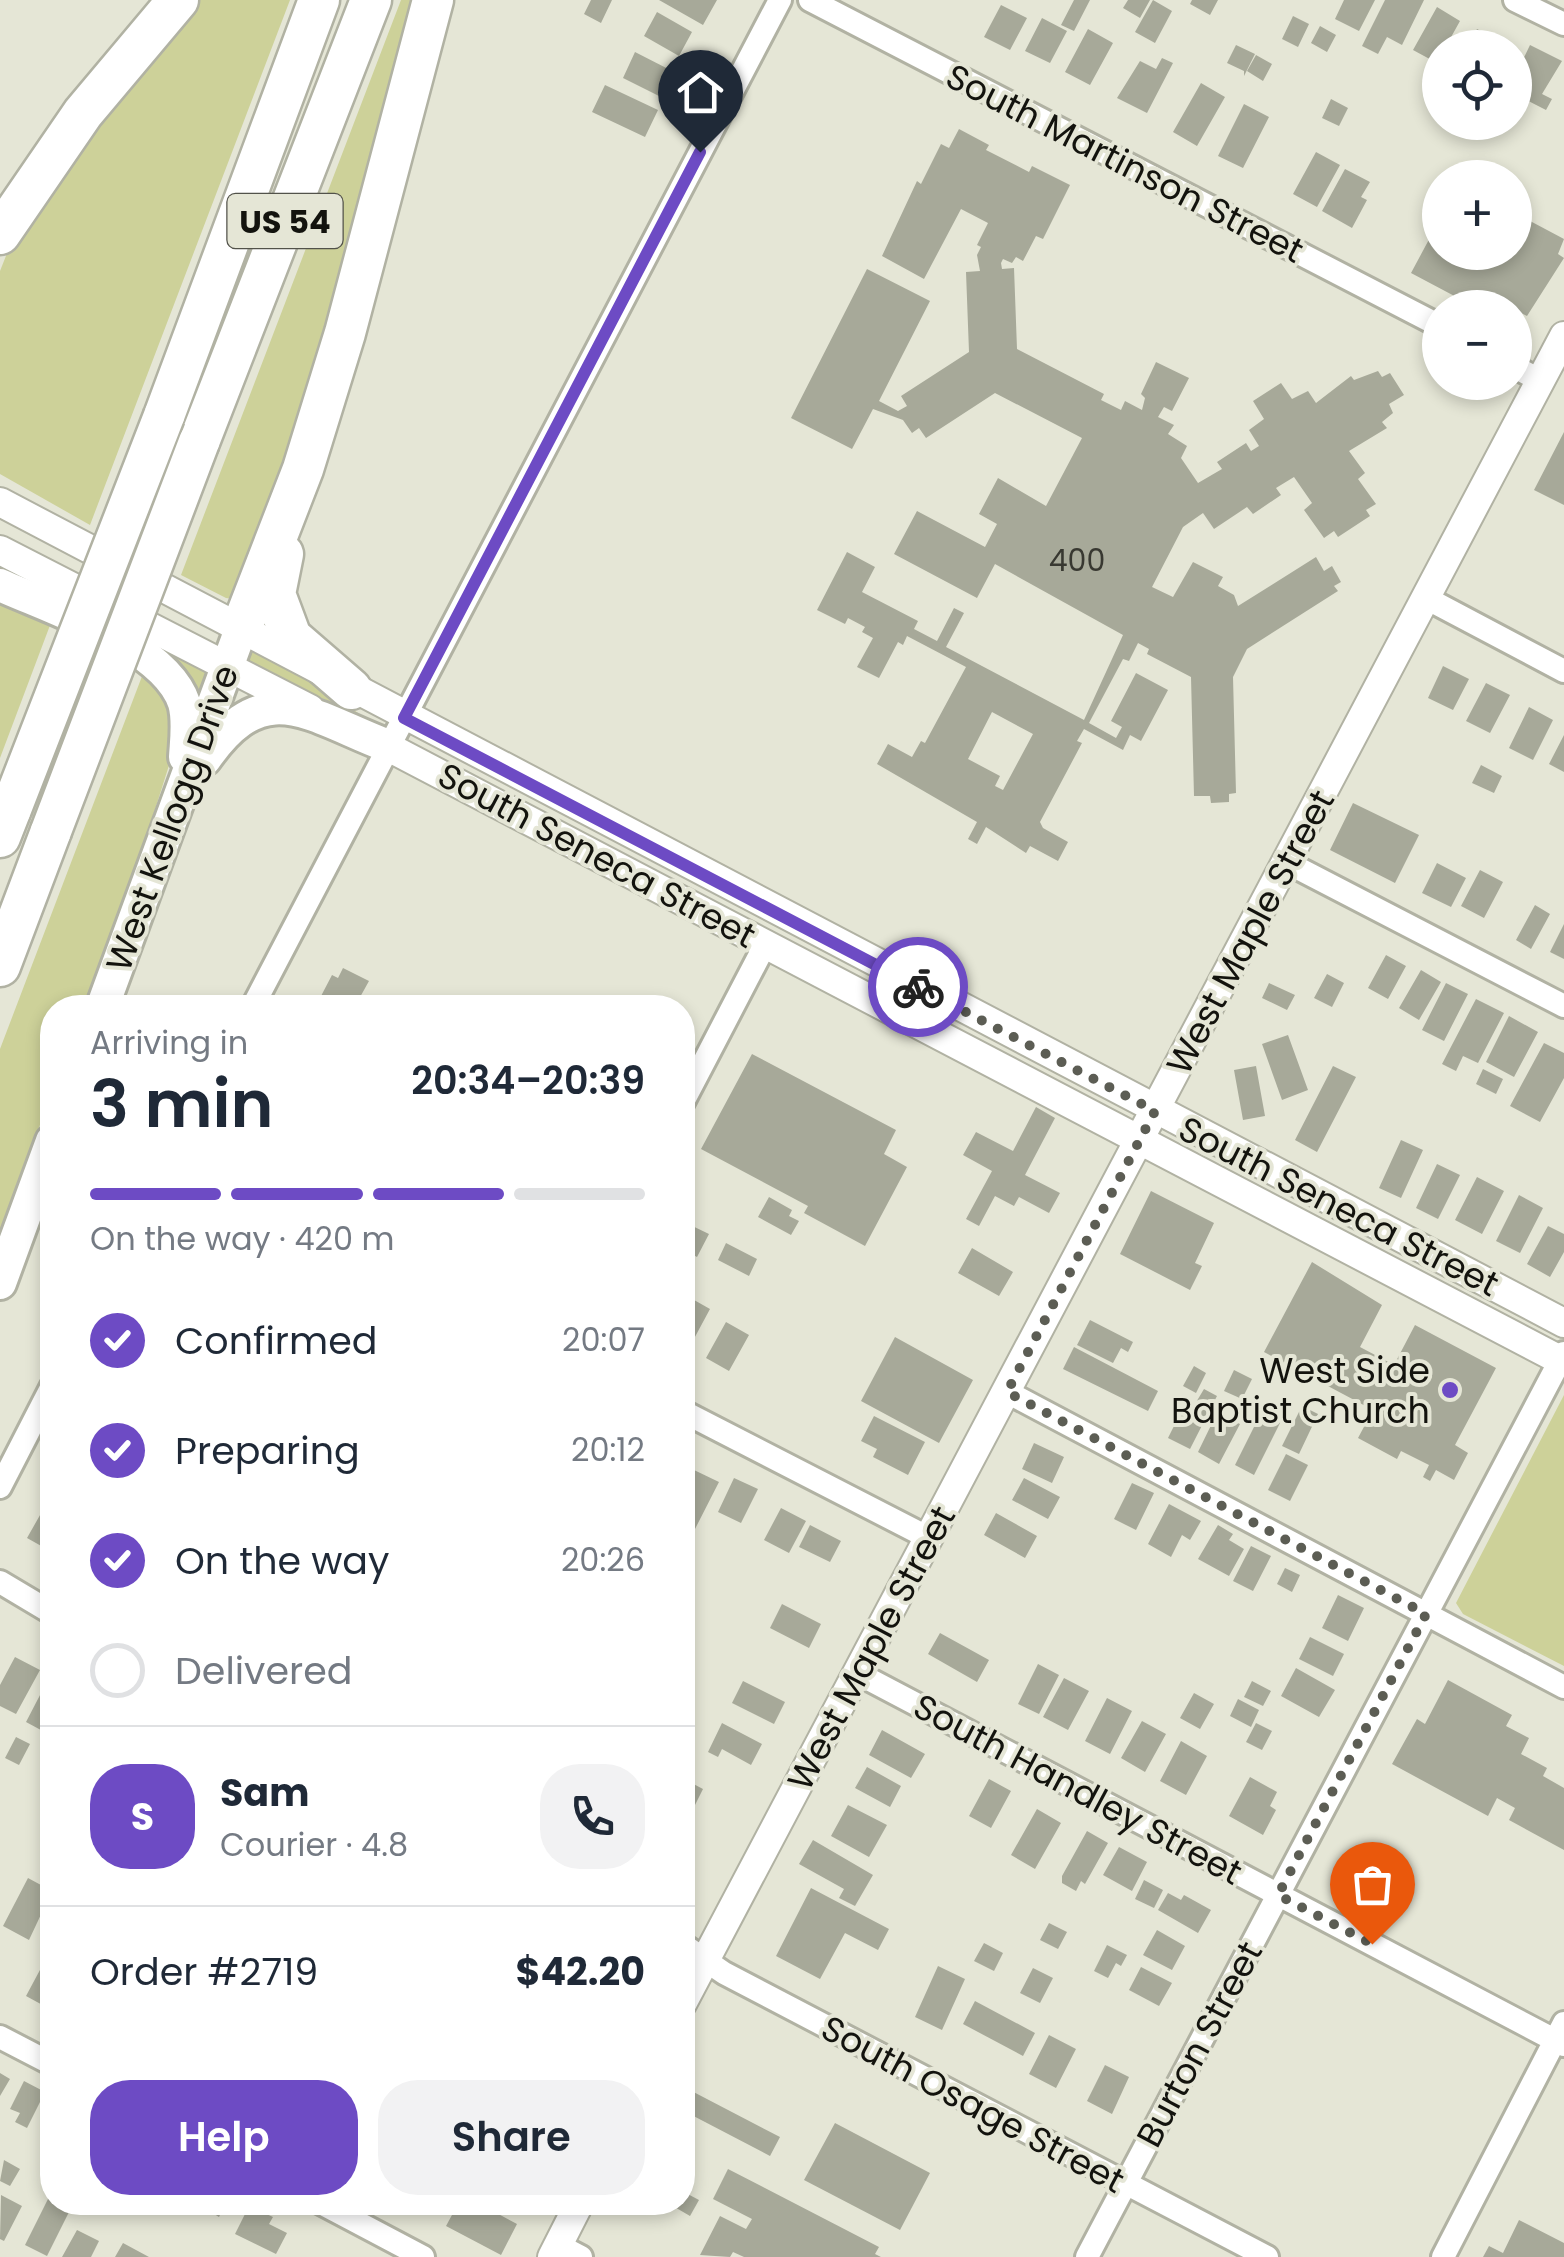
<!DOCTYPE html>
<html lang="en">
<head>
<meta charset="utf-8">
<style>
	:root { --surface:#fff; --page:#f2f2f3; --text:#1f2937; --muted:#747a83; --line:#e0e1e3; --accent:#6d4bc4 }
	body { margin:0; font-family:Poppins,sans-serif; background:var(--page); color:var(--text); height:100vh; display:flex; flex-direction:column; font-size:38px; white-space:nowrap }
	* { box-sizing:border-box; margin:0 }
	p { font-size:32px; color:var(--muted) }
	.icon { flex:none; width:55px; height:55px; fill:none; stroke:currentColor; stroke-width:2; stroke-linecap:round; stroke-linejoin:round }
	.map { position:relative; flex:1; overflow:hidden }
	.panel { position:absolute; left:40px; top:995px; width:655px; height:1220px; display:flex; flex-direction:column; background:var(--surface); border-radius:40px; box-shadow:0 5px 15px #0003 }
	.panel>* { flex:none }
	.fabs { position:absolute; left:1422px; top:30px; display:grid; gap:20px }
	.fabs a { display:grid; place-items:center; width:110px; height:110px; border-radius:50%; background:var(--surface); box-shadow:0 5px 15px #0003; font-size:50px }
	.pin { position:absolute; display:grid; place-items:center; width:85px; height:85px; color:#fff; margin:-102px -42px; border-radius:50% 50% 50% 0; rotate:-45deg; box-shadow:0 0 10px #0007 }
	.pin .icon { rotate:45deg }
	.courier { position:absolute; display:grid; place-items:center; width:100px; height:100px; margin:-50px; border:8px solid #6d4bc4; border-radius:50%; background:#fff; color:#222; box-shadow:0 2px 12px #0007 }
	.headline em { font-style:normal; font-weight:600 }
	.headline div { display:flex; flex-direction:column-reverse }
	.headline { display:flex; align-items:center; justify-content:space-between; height:170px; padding:0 50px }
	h1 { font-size:65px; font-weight:600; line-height:75px }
	.bar { display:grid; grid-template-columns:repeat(4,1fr); gap:15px 10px; align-content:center; height:120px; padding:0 50px }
	.bar i { height:12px; border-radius:8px; background:var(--line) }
	.bar .active { background:var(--accent) }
	.bar p { grid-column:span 4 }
	.line { display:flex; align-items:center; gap:25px; padding:0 50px; border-top:2px solid var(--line) }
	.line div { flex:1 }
	.round { display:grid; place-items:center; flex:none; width:105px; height:105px; border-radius:40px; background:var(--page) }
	ol { padding:0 50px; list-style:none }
	li { display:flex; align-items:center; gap:30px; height:110px }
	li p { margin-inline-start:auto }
	li .icon { padding:10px; border-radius:50%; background:var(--accent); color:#fff; stroke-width:4 }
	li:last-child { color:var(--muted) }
	li i { width:55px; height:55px; border:5px solid var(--line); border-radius:50% }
	.cta { display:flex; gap:20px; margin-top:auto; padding:20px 50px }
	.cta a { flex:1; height:115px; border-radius:40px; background:var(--accent); color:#fff; font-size:40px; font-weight:600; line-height:115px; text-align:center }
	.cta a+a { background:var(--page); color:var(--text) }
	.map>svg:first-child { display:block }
</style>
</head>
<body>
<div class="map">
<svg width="1564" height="2257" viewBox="0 0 1564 2257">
	<rect width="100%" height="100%" fill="#e5e6d6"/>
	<path fill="#cdd199" d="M192,0H290L90,525L0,474V271L21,218Z
		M401,0H417L350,261L241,600L226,598L181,575Z
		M0,592L52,620L0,758Z
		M250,646L282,661L361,715L244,665Z
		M168,652L210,674L201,702L165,658Z
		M144,671L175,707L171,759L128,895L85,1007L52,1008V1093L0,1231V1049Z
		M1564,1395V1666L1463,1614L1456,1603Z"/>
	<path fill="#a7a999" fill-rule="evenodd" d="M591,0H612L601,23L584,14Z
		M659,0H717L703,25Z
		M1074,0H1090L1074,31L1061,25Z
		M1128,0H1150L1140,18L1123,8Z
		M1153,0L1172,11L1155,43L1135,32Z
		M1192,0H1218L1210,15L1190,4Z
		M1344,0H1375L1359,31L1335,19Z
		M1385,0H1424L1402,45L1387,37L1378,54L1362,46Z
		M1001,5L1027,18L1010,50L984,37Z
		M1437,7L1460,21L1445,48H1440L1437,63L1413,50Z
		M657,12L692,32L679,56L644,36Z
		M1293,16L1309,24L1298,47L1282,39Z
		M1042,18L1067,31L1050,63L1025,51Z
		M1320,26L1336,35L1327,52L1311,43Z
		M1088,29L1113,43L1090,85L1065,72Z
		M1477,29L1506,44L1504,48H1468Z
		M1236,45L1255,54L1244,76V71L1227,63Z
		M1530,45L1562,61L1542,94L1552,99L1546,110L1515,94V76Z
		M635,52L678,74L665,99L623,78Z
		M1256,55L1272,64L1263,81L1247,71Z
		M1162,58L1173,63L1147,113L1117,98L1140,61L1156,69Z
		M1201,83L1225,97L1197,146L1173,132Z
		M605,85L658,110L645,137L592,112Z
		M1331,99L1348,108L1339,126L1322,118Z
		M1244,104L1269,117L1243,168L1218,156Z
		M959,129L989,145L986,150L1029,172L1032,166L1070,185L1043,239L1036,236L1023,261L1016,257L1012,263L1003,259L1001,263L1002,269L1014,268L1017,349L1104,394L1101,400L1121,410L1125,401L1142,410L1145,398L1141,394L1156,362L1189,378L1172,411L1164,407L1158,417L1174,425L1168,434L1187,446L1181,458L1198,483L1222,469L1217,462L1246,443L1251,451L1259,446L1249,430L1264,419L1253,401L1281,383L1292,399L1308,391L1316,403L1351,376L1354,380L1378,371L1382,377L1390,373L1404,395L1389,404L1393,413L1382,422L1387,428L1349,451L1365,473L1358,479L1376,504L1366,510L1370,516L1338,537L1334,531L1324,538L1304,510L1312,503L1294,477L1276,488L1281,495L1253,514L1247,507L1214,529L1203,513L1183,527L1152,587L1173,597L1193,562L1223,577L1218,586L1234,595L1238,606L1316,557L1324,571L1332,566L1341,582L1334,586L1338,591L1247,649L1233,677L1236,793L1229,794V802L1211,803L1210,796H1194L1191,677L1147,654L1149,649L1138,643L1129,661L1123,659L1089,723L1116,738L1122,727L1111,721L1136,673L1168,690L1141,741L1130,735L1123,750L1084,729L1077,741L1082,743L1040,822L1043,828L1068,842L1058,861L1030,846L1026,853L986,827L977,844L968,839L977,822L877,764L888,744L912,757L921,741L925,743L966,667L907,636L903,645L898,642L879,678L857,667L873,638L862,632L865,627L848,618L845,624L817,610L847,552L875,567L862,592L918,621L914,629L937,641L954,608L964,613L946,647L1084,720L1123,635L995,564L977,598L894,554L917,511L985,547L997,524L979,514L998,478L1046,506L1082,438L995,393L926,438L919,428L912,433L903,420L873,409L852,449L791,418L867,269L930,301L879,401L898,411L907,406L901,396L969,352L966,272L980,271L977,255L981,247L977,245L988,223L961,209L924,279L882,256L917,181L921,184L941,144L949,148ZM992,712L1033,734L1003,790L995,786L1000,776L968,759Z
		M1316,152L1340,165L1317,207L1293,194Z
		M1469,163L1497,178H1462Z
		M1345,169L1370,182L1361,197L1367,200L1352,228L1322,211Z
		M1515,213L1564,239L1558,254L1564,258L1527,316L1494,299L1489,308H1477L1411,273L1440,219V252H1515Z
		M1564,432V505L1534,490Z
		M1443,666L1469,679L1453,710L1428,698Z
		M1486,683L1510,695L1490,733L1466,721Z
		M1529,707L1553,720L1533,760L1509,748Z
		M1564,735V772L1549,764Z
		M1481,765L1502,776L1494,793L1472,783Z
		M1353,803L1419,835L1395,883L1330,850Z
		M1437,863L1466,878L1451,907L1422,893Z
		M1480,870L1503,882L1484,918L1461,906Z
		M1535,905L1550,914L1531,949L1516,940Z
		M1564,924V959L1550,952Z
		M1386,955L1406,966L1388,999L1368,988Z
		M343,968L369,981L354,1008H337L320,998L332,975L338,978Z
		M1421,970L1441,982L1419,1020L1399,1008Z
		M1327,974L1344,983L1332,1007L1314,998Z
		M1269,983L1295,995L1287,1010L1262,998Z
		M1446,983L1468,994L1444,1041L1422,1030Z
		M1476,999L1504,1013L1478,1063L1463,1056L1456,1071L1442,1064Z
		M1509,1016L1538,1032L1514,1077L1486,1062Z
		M1288,1035L1308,1090L1282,1100L1262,1044Z
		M1544,1043L1564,1053V1078L1540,1122L1510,1106Z
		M752,1054L896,1130L884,1154L907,1167L865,1246L804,1213L808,1206L701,1149Z
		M1256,1066L1265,1116L1243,1120L1234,1070Z
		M1333,1066L1356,1077L1317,1152L1295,1140Z
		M1483,1069L1503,1079L1496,1094L1476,1084Z
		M1036,1107L1055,1118L1025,1175L1060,1193L1049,1213L1019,1197L1014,1206L995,1196L979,1226L966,1219L992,1171L963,1155L976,1132L1013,1151Z
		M1401,1140L1423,1150L1401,1198L1379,1188Z
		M1437,1164L1460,1175L1438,1219L1416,1208Z
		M1477,1177L1504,1191L1482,1234L1455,1220Z
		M1151,1191L1214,1223L1195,1263L1202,1266L1190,1290L1120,1254Z
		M1519,1195L1543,1208L1520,1253L1496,1241Z
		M769,1197L792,1210L789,1216L799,1221L791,1235L758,1217Z
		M682,1221L709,1234L697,1257L682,1249Z
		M1548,1226L1564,1234V1252L1550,1277L1527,1264Z
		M726,1243L757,1259L749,1276L718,1260Z
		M972,1248L1013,1272L999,1296L958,1273Z
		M1312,1262L1382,1305L1360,1347L1394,1365L1415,1325L1496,1368L1455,1445L1468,1453L1454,1480L1436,1470L1430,1481L1423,1477L1429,1465L1401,1451L1397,1459L1358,1438L1373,1410L1264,1352Z
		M687,1296L710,1309L689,1348L682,1345Z
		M1090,1320L1133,1342L1128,1352L1121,1348L1113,1363L1077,1345Z
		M726,1322L749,1335L729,1371L706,1358Z
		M895,1337L973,1380L939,1443L861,1401Z
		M1074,1347L1158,1391L1148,1411L1063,1369Z
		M1194,1366L1206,1373L1196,1393L1183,1386Z
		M1234,1370L1252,1379L1242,1399L1224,1391Z
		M1204,1389L1217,1396L1190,1449L1168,1438L1187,1400L1195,1404Z
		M1266,1403L1285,1413L1254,1475L1235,1465Z
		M1302,1406L1318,1414L1299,1454L1282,1446Z
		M1217,1413L1240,1424L1219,1464L1198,1452Z
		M874,1416L925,1442L908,1475L873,1457L877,1449L861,1441Z
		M1034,1443L1064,1457L1052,1483L1022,1469Z
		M1286,1454L1308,1465L1290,1501L1268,1490Z
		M694,1470L719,1482L695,1529L682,1522V1492Z
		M734,1478L758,1489L741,1523L718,1512Z
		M1024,1478L1060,1497L1048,1519L1012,1500Z
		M1132,1483L1154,1493L1136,1530L1114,1519Z
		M52,1494V1552L27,1538Z
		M1169,1504L1201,1521L1190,1540L1182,1535L1171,1557L1148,1544Z
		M781,1508L806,1521L789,1553L764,1540Z
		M996,1513L1037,1536L1025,1558L984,1535Z
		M810,1525L841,1541L830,1562L799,1547Z
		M1218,1525L1233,1534L1229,1540L1244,1549L1229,1576L1198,1559Z
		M1251,1546L1271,1556L1253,1591L1233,1581Z
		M1285,1568L1300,1575L1292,1592L1277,1584Z
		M1338,1595L1364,1608L1348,1641L1322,1628Z
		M782,1604L821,1624L809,1648L770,1628Z
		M940,1633L989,1660L977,1682L928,1654Z
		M1310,1637L1344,1654L1333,1676L1299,1659Z
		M15,1657L40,1670L16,1714L0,1706V1685Z
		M1038,1664L1059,1675L1039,1714L1018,1704Z
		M1296,1668L1335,1690L1319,1717L1281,1696Z
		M52,1672V1736L26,1722Z
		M1064,1678L1089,1691L1068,1730L1043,1717Z
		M1448,1680L1512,1715L1506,1726L1529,1738L1521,1754L1547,1768L1543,1776L1564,1788V1850L1509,1820L1515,1808L1497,1798L1488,1816L1392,1764L1417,1719L1425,1724Z
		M743,1681L785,1702L774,1724L732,1703Z
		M1252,1681L1271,1691L1263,1706L1244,1697Z
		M1194,1693L1214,1704L1200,1729L1180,1718Z
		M1107,1698L1132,1711L1110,1754L1085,1741Z
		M1238,1699L1259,1710L1251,1727L1230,1716Z
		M1142,1721L1166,1734L1145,1772L1121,1758Z
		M722,1723L762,1744L751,1765L722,1749L718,1757L708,1752Z
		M1256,1723L1272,1731L1262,1750L1246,1742Z
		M882,1730L925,1754L911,1778L869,1755Z
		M16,1737L30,1744L19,1765L5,1758Z
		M1181,1741L1207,1756L1186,1795L1160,1781Z
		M867,1767L901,1786L890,1807L855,1788Z
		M1250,1777L1277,1792L1270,1806L1276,1810L1263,1835L1229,1816Z
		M682,1778L703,1789L692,1811L682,1806Z
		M989,1779L1011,1791L991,1828L969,1816Z
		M848,1805L887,1825L869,1857L831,1836Z
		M1037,1809L1061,1823L1035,1869L1011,1855Z
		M1087,1831L1108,1843L1085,1884L1081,1881L1076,1891L1062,1883V1876Z
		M813,1840L873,1875L855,1906L839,1898L844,1889L799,1864Z
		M1119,1847L1147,1862L1132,1891L1103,1875Z
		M28,1878L52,1891L29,1940L3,1926Z
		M1144,1880L1163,1890L1154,1908L1135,1899Z
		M811,1888L889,1929L878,1950L845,1933L820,1979L776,1956Z
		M1168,1893L1181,1900L1184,1895L1211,1910L1198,1933L1158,1910Z
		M1049,1923L1067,1932L1058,1949L1040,1940Z
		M1157,1930L1185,1946L1172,1970L1143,1955Z
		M984,1943L1003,1953L994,1971L974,1961Z
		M1107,1945L1127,1955L1121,1966L1116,1963L1108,1978L1094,1971Z
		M48,1955L52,1957V1999L48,2008L26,1996Z
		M938,1966L965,1979L942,2030L915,2017Z
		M1141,1967L1172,1983L1159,2006L1129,1990Z
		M1033,1968L1053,1978L1040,2003L1020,1993Z
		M975,2001L1035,2033L1023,2056L963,2024Z
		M1049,2035L1076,2049L1056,2088L1029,2074Z
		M1105,2065L1129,2077L1112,2114L1087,2101Z
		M0,2073L10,2079L0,2096Z
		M24,2081L45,2092L27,2128L15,2122L20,2113L10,2109Z
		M682,2086L780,2137L770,2156L682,2110Z
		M52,2112V2136L43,2131Z
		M835,2123L930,2173L900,2230L804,2180Z
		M4,2160L20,2169L10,2186L0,2181Z
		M728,2169L879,2247L875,2254L881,2257H744L733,2252L730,2257L700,2255L720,2216L746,2229L752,2219L713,2199Z
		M52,2191V2202H74L47,2256L25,2245Z
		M682,2191L699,2200L690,2216L666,2202H682Z
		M1,2195L22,2206L4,2241L0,2239Z
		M195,2202H226L219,2217Z
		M459,2202H476L517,2224L501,2255L446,2226Z
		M249,2206L273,2217L269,2224L287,2233L276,2254L235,2234Z
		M1519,2220L1564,2243V2257H1483L1489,2246L1503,2253Z
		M77,2230L99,2241L91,2257H62Z
		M123,2243L149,2257H115Z"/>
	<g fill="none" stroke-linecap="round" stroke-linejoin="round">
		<g stroke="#b1b2a3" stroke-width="28">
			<path id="minor" d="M810,0L1440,326
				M1515,0L1564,24
				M1515,367L1541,381
				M1426,598L1564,671
				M1286,862L1564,1006
				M252,1008L780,0
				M682,1104L766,943
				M1007,1392L1564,1687
				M682,1411L929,1538
				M0,1487L52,1386
				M0,1582L52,1613
				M857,1673L1564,2045
				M682,1944L724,1973L1267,2257
				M0,2037L52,2064
				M319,2202L423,2257
				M558,2245L581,2257
				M1087,2257L1564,1353
				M1443,2257L1564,2023"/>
		</g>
		<g stroke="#b1b2a3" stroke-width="32">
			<path id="tertiary" d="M0,502L1564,1323
				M0,550L310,709
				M371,738L1564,1362
				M682,2004L1564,336
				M552,2257L580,2202"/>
		</g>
		<g stroke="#b1b2a3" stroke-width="38">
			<path id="secondary" d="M0,585C53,609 165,645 184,703C189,720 186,740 185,757
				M205,759C265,673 309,716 388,746
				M102,1008L241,629
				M0,1283L52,1141"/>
		</g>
		<g stroke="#b1b2a3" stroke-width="45">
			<path id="motorway" d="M0,234L83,113L178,0
				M164,416L319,0
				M199,442L371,0
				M283,554L275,594L291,637L351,689
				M241,629L303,469L345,333L433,0
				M0,837L11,809
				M0,966L51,831"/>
		</g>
		<use href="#minor" stroke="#fff" stroke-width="22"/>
		<use href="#tertiary" stroke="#fff" stroke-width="28"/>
		<use href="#secondary" stroke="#fff" stroke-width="32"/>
		<use href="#motorway" stroke="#fff" stroke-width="40"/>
		<g stroke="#b1b2a3" stroke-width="45" stroke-linecap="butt">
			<path id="motorway-bridge" d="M11,809L164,416
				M51,831L199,442"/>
		</g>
		<use href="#motorway-bridge" stroke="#fff" stroke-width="40"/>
	</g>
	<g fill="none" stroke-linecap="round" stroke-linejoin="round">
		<path stroke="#5c5d54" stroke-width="10" stroke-dasharray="0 18" d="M918,987L1155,1111L1007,1392L1426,1614L1278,1895L1372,1944"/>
		<path stroke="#6d4bc4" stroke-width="12" d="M700,152L404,718L918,987"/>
	</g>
	<circle fill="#6d4bc4" stroke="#e5e6d6" stroke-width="4" cx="1450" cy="1390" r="10"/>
	<g text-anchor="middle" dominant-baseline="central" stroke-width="8" stroke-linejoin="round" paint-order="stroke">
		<g font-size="30" fill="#383831">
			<text x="1077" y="560">400</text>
		</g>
		<rect fill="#e5e6d6" stroke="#52524a" stroke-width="2.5" x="227.5" y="194" width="115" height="54" rx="8"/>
		<g font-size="32" font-weight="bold" fill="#13130e">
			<text x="285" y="221">US 54</text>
		</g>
		<g font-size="35" fill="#13130e" stroke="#e5e6d6">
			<text transform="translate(1125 163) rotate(27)">South Martinson Street</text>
			<text transform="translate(172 818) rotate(-70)">West Kellogg Drive</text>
			<text transform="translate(597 855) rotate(28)">South Seneca Street</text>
			<text transform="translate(1250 932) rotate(-62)">West Maple Street</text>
			<text transform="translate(1339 1206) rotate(27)">South Seneca Street</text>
			<text transform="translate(871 1648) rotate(-62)">West Maple Street</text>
			<text transform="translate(1078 1789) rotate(28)">South Handley Street</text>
			<text transform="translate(1199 2044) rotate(-62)">Burton Street</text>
			<text transform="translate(973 2104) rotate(28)">South Osage Street</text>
		</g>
		<g font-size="35" fill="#13130e" stroke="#e5e6d6" text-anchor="end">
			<text x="1430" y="1370">West Side<tspan x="1430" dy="40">Baptist Church</tspan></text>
		</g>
	</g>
</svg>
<div class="fabs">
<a><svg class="icon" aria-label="locate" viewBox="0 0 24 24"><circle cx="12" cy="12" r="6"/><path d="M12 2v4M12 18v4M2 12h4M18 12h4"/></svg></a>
<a>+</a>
<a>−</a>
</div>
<div class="pin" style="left:1372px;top:1944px;background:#ea580c"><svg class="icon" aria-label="bag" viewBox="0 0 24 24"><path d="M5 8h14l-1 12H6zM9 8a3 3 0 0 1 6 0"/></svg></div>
<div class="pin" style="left:700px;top:152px;background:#1f2937"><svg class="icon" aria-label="home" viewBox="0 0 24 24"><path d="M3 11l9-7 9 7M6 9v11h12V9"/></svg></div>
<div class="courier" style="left:918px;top:987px"><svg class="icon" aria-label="bike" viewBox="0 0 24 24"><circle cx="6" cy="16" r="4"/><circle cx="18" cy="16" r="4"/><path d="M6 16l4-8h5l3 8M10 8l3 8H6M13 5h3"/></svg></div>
<section class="panel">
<div class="headline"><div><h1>3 min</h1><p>Arriving in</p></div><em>20:34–20:39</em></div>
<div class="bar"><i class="active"></i><i class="active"></i><i class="active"></i><i></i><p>On the way · 420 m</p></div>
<ol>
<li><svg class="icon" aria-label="check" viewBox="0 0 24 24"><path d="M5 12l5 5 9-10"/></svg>Confirmed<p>20:07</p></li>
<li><svg class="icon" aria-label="check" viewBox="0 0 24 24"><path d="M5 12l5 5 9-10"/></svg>Preparing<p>20:12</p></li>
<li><svg class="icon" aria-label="check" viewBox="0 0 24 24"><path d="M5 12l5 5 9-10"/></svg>On the way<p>20:26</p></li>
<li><i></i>Delivered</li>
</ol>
<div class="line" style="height:180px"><b class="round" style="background:var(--accent);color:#fff">S</b><div><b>Sam</b><p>Courier · 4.8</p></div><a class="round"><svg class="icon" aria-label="phone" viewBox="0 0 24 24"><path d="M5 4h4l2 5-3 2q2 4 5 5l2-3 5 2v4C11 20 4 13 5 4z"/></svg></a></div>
<div class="line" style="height:130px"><div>Order #2719</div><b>$42.20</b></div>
<div class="cta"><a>Help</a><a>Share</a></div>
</section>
</div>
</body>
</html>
